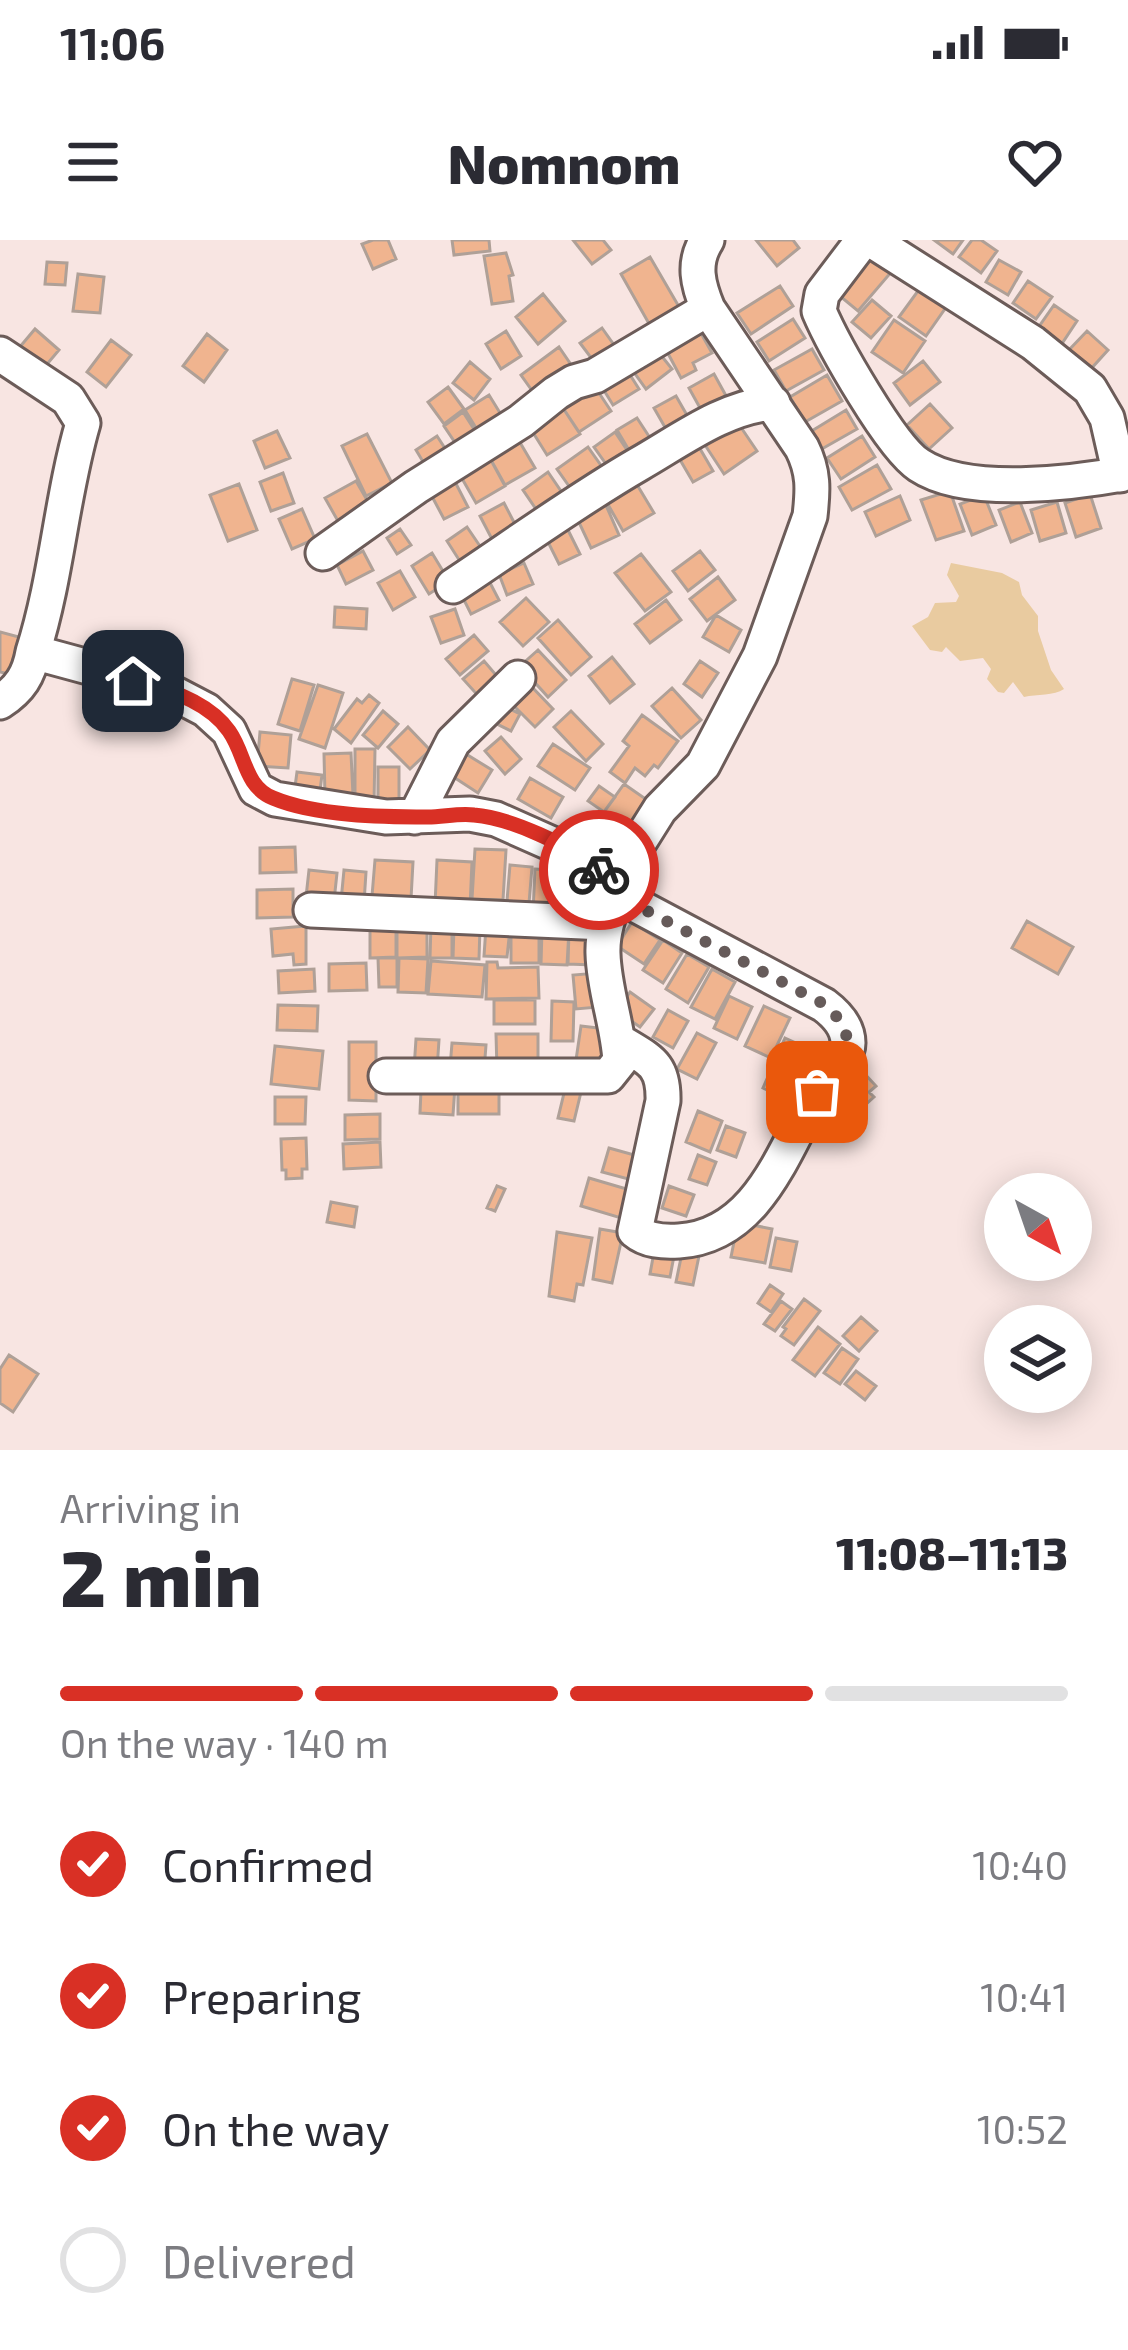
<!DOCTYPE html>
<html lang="en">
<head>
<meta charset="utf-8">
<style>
	:root { --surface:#fff; --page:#f2f2f3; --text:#2b2b33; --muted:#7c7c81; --line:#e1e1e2; --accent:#d93025 }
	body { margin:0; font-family:"Exo 2",sans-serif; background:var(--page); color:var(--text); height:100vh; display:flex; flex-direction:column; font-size:45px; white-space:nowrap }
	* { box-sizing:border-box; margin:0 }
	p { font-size:39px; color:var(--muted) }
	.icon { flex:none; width:66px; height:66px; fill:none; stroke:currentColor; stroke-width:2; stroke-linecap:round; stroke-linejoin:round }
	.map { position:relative; height:1210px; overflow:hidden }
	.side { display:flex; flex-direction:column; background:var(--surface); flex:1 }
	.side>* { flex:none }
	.needle { width:78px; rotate:140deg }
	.fabs { position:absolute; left:984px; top:933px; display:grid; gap:24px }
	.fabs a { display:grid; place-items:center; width:108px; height:108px; border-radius:50%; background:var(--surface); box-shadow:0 6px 30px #0003; font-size:60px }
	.pin { position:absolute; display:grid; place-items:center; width:102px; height:102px; color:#fff; margin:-51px; border-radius:24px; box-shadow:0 6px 18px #0006 }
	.courier { position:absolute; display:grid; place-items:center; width:120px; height:120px; margin:-60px; border:9px solid #d93025; border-radius:50%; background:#fff; color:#222; box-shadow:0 3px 15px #0007 }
	.headline em { font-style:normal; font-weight:800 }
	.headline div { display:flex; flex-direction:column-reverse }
	.headline { display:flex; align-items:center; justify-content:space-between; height:204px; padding:0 60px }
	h1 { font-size:78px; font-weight:800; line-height:90px }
	.bar { display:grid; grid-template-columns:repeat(4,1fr); gap:18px 12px; align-content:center; height:144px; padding:0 60px }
	.bar i { height:15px; border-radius:9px; background:var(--line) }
	.bar .selected { background:var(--accent) }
	.bar p { grid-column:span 4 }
	ol { padding:0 60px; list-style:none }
	li { display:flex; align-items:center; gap:36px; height:132px }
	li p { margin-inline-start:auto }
	li .icon { padding:12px; border-radius:50%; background:var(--accent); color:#fff; stroke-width:4 }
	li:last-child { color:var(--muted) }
	li i { width:66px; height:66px; border:6px solid var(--line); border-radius:50% }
	.status { display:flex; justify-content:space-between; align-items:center; height:84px; padding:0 60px; background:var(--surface); direction:ltr }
	.status svg { height:33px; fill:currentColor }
	header { display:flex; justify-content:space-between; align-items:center; height:156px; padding:0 60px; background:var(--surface); font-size:54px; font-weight:800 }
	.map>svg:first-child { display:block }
</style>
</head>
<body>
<div class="status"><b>11:06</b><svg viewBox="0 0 49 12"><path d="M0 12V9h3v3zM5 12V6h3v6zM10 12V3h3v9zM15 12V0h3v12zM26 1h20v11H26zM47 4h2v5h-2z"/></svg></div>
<header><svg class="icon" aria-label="menu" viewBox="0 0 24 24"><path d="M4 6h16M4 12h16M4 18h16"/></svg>Nomnom<svg class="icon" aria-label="heart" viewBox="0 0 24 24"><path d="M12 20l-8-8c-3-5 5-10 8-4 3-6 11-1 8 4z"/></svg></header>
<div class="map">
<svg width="1128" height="1210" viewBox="0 0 1128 1210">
	<rect width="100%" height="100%" fill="#f8e5e2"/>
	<path fill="#e9cba0" d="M951,323L1002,333L1019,342L1022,355L1038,376V391L1051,430L1064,449C1054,456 1037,454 1024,457L1013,442L1004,453L998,452L987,439L991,429L983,418L960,421L946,407L942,412L930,410L912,386L928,377L935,363L956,362L959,356L947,335Z"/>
	<path fill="#f0b48f" stroke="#afa097" stroke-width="3" d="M373,0H388L396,19L373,29L362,4Z
		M452,0H489L490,11L454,15Z
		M573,0H603L611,10L592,24Z
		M756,0H793L799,8L777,26Z
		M934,0H963L953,14Z
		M972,0H981L997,11L981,33L959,17Z
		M863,5L893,30L858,71L829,47Z
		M506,13L513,35L509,36L513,61L492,64L484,16Z
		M650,17L682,72L652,89L621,34Z
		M999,20L1021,32L1008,55L986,42Z
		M47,22L67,23L65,45L45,44Z
		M78,34L104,37L100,73L73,71Z
		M1028,41L1052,57L1036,79L1013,63Z
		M923,44L949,63L926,96L899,77Z
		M780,46L793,66L751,94L737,73Z
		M543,54L565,81L538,104L516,77Z
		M872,60L891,76L871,98L852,82Z
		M1054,65L1077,81L1061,105L1038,88Z
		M793,79L805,98L769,121L757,102Z
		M894,80L925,101L903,133L872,112Z
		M697,86L712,113L693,123L696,130L681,138L663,104Z
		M602,88L619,112L598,127L580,103Z
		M35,89L59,110L37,136L13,115Z
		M506,91L521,116L501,129L486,104Z
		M1087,91L1108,110L1089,131L1068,111Z
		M207,94L227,110L204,142L183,126Z
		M111,100L131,115L106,147L87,132Z
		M559,107L576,132L538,159L521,135Z
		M656,109L672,129L646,149L631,128Z
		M812,109L824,130L786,151L774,130Z
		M923,121L940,142L910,165L894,143Z
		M470,122L490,139L474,160L453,143Z
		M625,127L639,149L613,165L600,144Z
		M714,134L730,163L705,177L689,148Z
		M827,135L842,161L805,182L790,157Z
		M591,141L611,171L579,192L559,162Z
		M448,147L464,169L444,184L428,162Z
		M489,155L505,181L481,196L465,170Z
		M676,156L692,184L670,196L654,168Z
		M559,162L580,194L547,215L527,183Z
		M930,164L952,188L929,209L907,185Z
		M846,170L857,189L820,210L810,192Z
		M463,172L479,197L460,210L444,186Z
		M637,178L654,204L633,217L617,190Z
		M738,183L757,211L724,234L705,205Z
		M277,191L290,218L265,228L254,201Z
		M615,192L627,210L606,224L594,207Z
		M367,194L392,243L366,256L342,206Z
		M515,194L535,228L505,245L486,211Z
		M437,196L450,216L428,230L416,210Z
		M862,196L875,217L841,239L827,218Z
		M588,207L607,234L576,256L557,229Z
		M699,207L713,231L693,242L679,218Z
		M486,211L505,246L476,263L456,228Z
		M877,225L891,249L852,270L839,247Z
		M548,232L565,257L540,275L523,250Z
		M283,233L294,263L271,271L260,242Z
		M451,234L468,267L444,279L427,247Z
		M356,241L374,272L343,290L325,258Z
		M636,243L654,273L623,291L606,261Z
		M239,244L257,290L228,301L210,255Z
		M950,251L964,291L936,300L921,260Z
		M1090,254L1101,288L1076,297L1065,263Z
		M984,255L996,285L972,295L960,264Z
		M900,256L910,280L876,296L865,272Z
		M1020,262L1032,293L1011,302L999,270Z
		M1057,262L1066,293L1040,301L1031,270Z
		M504,263L518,290L494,303L480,276Z
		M605,263L619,295L591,308L576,276Z
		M302,269L315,299L292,309L279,279Z
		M566,286L580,314L559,324L545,296Z
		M467,287L484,312L463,326L447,301Z
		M400,289L411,305L397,314L387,298Z
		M363,311L373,330L346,344L337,325Z
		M700,311L715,330L688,351L673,331Z
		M432,313L449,341L429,354L412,326Z
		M641,314L671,352L645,371L615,333Z
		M524,323L533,344L507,355L499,334Z
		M400,331L415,357L393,370L378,343Z
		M487,337L499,360L471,374L459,350Z
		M718,337L735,360L707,381L690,359Z
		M526,358L549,382L523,406L500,382Z
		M666,360L681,380L650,403L635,384Z
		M335,367L367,369L366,389L334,387Z
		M455,369L464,395L441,403L431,377Z
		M716,375L741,390L729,412L703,397Z
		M558,380L591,417L571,435L538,398Z
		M0,392L19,397L9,434L0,432Z
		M474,395L488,411L460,435L446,419Z
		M538,410L566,440L548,457L520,426Z
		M612,417L634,444L610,463L589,436Z
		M484,421L502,442L482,460L463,439Z
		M700,421L718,433L702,457L684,444Z
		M292,439L314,445L300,491L278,484Z
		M318,445L343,453L325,508L299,499Z
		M531,446L553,469L535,487L512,464Z
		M672,448L701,480L681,498L652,466Z
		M369,455L379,463L351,503L334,489L357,459L362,463Z
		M502,465L520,474L511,491L493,482Z
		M383,471L398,484L378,508L363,495Z
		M571,471L603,504L586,521L554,487Z
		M642,475L678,501L658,528L654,525L645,536L635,528L625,543L610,532L629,506L623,501Z
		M408,487L430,510L410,529L388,507Z
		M260,492L291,495L288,528L257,526Z
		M501,497L521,519L505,534L485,511Z
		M553,504L590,528L575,550L538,526Z
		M355,509H375L374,564H355Z
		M351,513L353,555L325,556L324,514Z
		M466,514L492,530L478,553L452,536Z
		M378,527H399V562H378Z
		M297,532L322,535L319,558L294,554Z
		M530,538L563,557L551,578L518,559Z
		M624,544L650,562L630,590L604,572Z
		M599,546L615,557L604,572L588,561Z
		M295,607L296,632L260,633V608Z
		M475,609L506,610L503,660L472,659Z
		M375,620L413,622L411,659L372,656Z
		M437,620L472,622L470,667L435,665Z
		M568,623L601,640L598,676L564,674Z
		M510,625L532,627L529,663L507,661Z
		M535,629L563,631L561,674L533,673Z
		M309,630L337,633L334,661L306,657Z
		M344,630L366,632L364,663L341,661Z
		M293,649V677L257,678V650Z
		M397,679H427V717L397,718Z
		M396,681V717L370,718V682Z
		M1027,681L1073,707L1058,734L1012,708Z
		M632,682L660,700L644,724L617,706Z
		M431,684H452V718H430Z
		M306,686V724L294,725L293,714L273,716L271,689Z
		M454,686L480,687L479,719L453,718Z
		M486,687L510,689L507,717L484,716Z
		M542,689L569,690L567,725L541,724Z
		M511,690H539V723H511Z
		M569,691L594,692L593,725L568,724Z
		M663,700L682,713L663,743L643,730Z
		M687,714L709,727L688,763L666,749Z
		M378,718H397V747H379Z
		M399,718L428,719L426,753L398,752Z
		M431,721L485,725L482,757L428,754Z
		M487,722H497L498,728L538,727L539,758L486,759Z
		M366,723L367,750L329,751V724Z
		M314,729L315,751L279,753L278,731Z
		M712,729L735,742L715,779L691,767Z
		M597,733L599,767L576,769L573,735Z
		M630,752L654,769L640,787L617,771Z
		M729,756L752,767L737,799L714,788Z
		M494,760H535V784H494Z
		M552,761L574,762L573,801H551Z
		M278,765L318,766L317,791L277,790Z
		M764,766L790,778L771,818L745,806Z
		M668,770L688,781L673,808L653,797Z
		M581,786L607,789L603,823L576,820Z
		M697,793L716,803L697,839L677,829Z
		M496,794H538V829L497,830Z
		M785,798L818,813L796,863L763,848Z
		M416,799L439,800L437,830L414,829Z
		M349,802H376V861L349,860Z
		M452,803L486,805L484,831L450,828Z
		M275,806L323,811L319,849L271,844Z
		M851,832L857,839L864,833L876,846L869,852L874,857L832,895L809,870Z
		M566,845L582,848L574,881L558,878Z
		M455,846L453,875L420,873L421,850Z
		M458,846H499V874H458Z
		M275,857H306L305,884H275Z
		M698,871L722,881L710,912L686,902Z
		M380,874V899L345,900V875Z
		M726,886L745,893L736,917L717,910Z
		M306,898L307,929H302V938L286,939V930H282L281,899Z
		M380,902L381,927L344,929L343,904Z
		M609,908L638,916L632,940L602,932Z
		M698,915L716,922L707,945L689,939Z
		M589,938L630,950L621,978L581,966Z
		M497,946L505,949L495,971L487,968Z
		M669,946L694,955L686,976L662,968Z
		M331,962L357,967L354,987L327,982Z
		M738,982L772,989L765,1023L731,1017Z
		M600,989L623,993L612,1043L593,1039Z
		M557,992L592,998L583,1045L577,1044L574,1061L549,1056Z
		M776,998L797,1002L791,1031L770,1027Z
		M654,1012L674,1016L670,1037L650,1034Z
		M682,1013L699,1016L693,1045L676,1042Z
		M770,1045L783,1054L771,1072L758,1063Z
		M804,1059L820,1071L794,1105L781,1096L786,1089L783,1087Z
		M781,1061L792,1069L775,1091L764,1084Z
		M861,1077L877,1091L859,1111L843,1096Z
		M818,1087L840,1104L815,1136L793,1120Z
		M842,1108L858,1119L840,1144L824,1133Z
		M9,1115L38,1134L13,1172L0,1163V1129Z
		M856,1131L876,1146L865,1160L845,1144Z"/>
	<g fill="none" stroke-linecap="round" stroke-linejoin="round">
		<g stroke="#6c5c59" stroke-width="39">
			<path id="minor" d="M863,0L822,54L819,71C833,104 891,207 919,225C967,257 1074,243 1128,233
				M871,0L1033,103L1090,149L1107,178L1120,235
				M0,114L68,159L83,183C61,258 57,337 33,412
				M323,313L416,247L521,181L556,153L574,142L595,136L708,69
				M453,346C515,305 575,261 639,224C681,200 724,167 773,163
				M0,462C20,449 29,435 33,412L162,447L206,470L229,491L256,549L275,559L386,577L470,574L496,579L586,619L619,647C611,669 602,690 603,714C604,750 618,785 620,821L608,836H386
				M415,577L453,502L518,438
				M311,670L606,683
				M619,801C649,820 664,823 663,861L635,991C647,1001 663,1002 679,1001C756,996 782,915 814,858C823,842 848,822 848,803C848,787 836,774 824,765L634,664L619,647L633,612L660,569L703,525L760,416L810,276C813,250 814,232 802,208L708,69C698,45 692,23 707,0"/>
		</g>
		<use href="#minor" stroke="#fff" stroke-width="33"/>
	</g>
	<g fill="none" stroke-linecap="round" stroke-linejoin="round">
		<path stroke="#665b5a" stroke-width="12" stroke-dasharray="0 21.6" d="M599,630L634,664L824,764C865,800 843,817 817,852"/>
		<path stroke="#d93025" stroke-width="15" d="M133,441C166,448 209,462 229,491C246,515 244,546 273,558C316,576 382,577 428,577C443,577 459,573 474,575C511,578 571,606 599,630"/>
	</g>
</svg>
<div class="fabs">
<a><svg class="needle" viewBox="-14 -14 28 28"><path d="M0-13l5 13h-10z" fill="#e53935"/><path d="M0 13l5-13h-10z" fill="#7c7c81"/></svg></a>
<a><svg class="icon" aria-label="layers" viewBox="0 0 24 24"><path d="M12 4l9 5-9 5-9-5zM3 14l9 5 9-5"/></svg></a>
</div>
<div class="pin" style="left:817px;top:852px;background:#ea580c"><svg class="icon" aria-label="bag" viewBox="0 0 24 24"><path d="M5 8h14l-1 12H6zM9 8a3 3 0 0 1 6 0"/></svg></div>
<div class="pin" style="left:133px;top:441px;background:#1f2937"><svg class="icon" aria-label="home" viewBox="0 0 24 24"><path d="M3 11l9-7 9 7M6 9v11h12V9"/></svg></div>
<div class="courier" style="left:599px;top:630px"><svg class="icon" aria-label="bike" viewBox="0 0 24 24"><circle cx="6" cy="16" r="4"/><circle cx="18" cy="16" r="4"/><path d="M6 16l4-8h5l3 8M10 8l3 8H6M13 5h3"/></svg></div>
</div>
<section class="side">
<div class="headline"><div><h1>2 min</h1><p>Arriving in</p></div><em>11:08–11:13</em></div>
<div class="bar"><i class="selected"></i><i class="selected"></i><i class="selected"></i><i></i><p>On the way · 140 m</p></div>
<ol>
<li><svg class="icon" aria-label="check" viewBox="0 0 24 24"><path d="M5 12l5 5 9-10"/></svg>Confirmed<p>10:40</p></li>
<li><svg class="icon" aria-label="check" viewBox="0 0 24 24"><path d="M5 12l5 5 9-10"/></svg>Preparing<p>10:41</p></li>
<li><svg class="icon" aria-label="check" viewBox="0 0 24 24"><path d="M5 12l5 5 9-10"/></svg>On the way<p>10:52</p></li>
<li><i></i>Delivered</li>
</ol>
</section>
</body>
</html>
